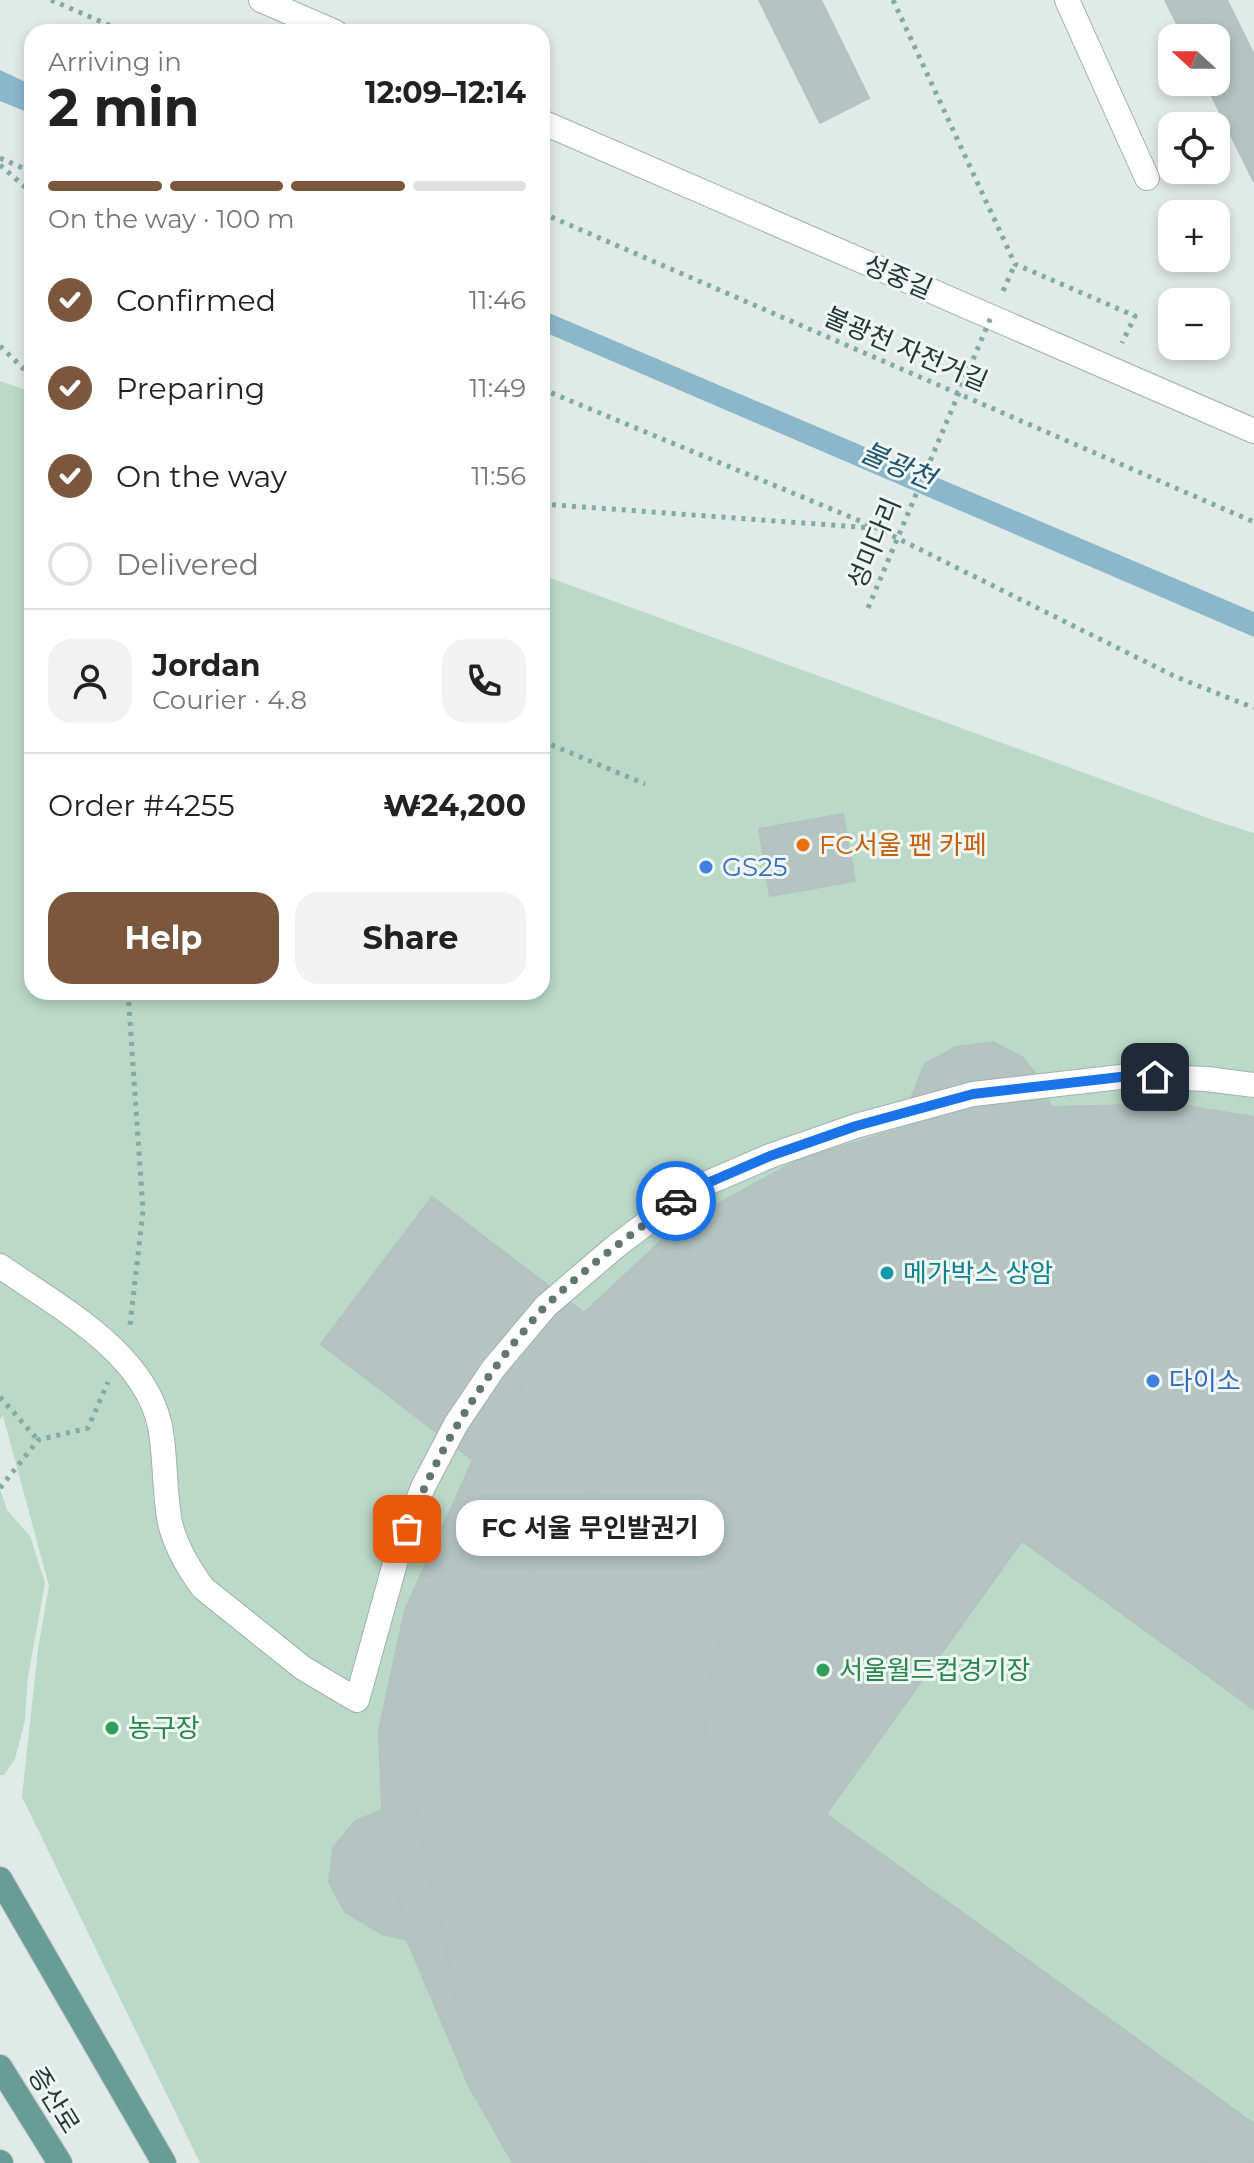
<!DOCTYPE html>
<html lang="en">
<head>
<meta charset="utf-8">
<style>
	:root { --surface:#fff; --page:#f2f2f2; --text:#222; --muted:#767676; --line:#e0e0e0; --accent:#7b573e }
	body { margin:0; font-family:Montserrat,"Noto Sans KR",sans-serif; background:var(--page); color:var(--text); height:100vh; display:flex; flex-direction:column; font-size:30px; white-space:nowrap }
	* { box-sizing:border-box; margin:0 }
	p { font-size:26px; color:var(--muted) }
	.icon { flex:none; width:44px; height:44px; fill:none; stroke:currentColor; stroke-width:2; stroke-linecap:round; stroke-linejoin:round }
	.map { position:relative; flex:1; overflow:hidden }
	.panel { position:absolute; left:24px; top:24px; width:526px; height:976px; display:flex; flex-direction:column; background:var(--surface); border-radius:24px; box-shadow:0 4px 12px #0003 }
	.panel>* { flex:none }
	.needle { width:52px; rotate:291deg }
	.fabs { position:absolute; left:1158px; top:24px; display:grid; gap:16px }
	.fabs a { display:grid; place-items:center; width:72px; height:72px; border-radius:16px; background:var(--surface); box-shadow:0 4px 12px #0003; font-size:40px }
	.pin { position:absolute; display:grid; place-items:center; width:68px; height:68px; color:#fff; margin:-34px; border-radius:16px; box-shadow:0 4px 12px #0006 }
	.courier { position:absolute; display:grid; place-items:center; width:80px; height:80px; margin:-40px; border:6px solid #1a73e8; border-radius:50%; background:#fff; color:#222; box-shadow:0 2px 10px #0007 }
	.bubble { position:absolute; height:56px; border-radius:24px; background:var(--surface); box-shadow:0 4px 12px #0003; font-size:26px; font-weight:700; line-height:56px; text-align:center }
	.head em { font-style:normal; font-weight:700 }
	.head div { display:flex; flex-direction:column-reverse }
	.head { display:flex; align-items:center; justify-content:space-between; height:136px; padding:0 24px }
	h1 { font-size:52px; font-weight:700; line-height:60px }
	.bar { display:grid; grid-template-columns:repeat(4,1fr); gap:12px 8px; align-content:center; height:96px; padding:0 24px }
	.bar i { height:10px; border-radius:6px; background:var(--line) }
	.bar .on { background:var(--accent) }
	.bar p { grid-column:span 4 }
	.line { display:flex; align-items:center; gap:20px; padding:0 24px; border-top:2px solid var(--line) }
	.line div { flex:1 }
	.round { display:grid; place-items:center; flex:none; width:84px; height:84px; border-radius:24px; background:var(--page) }
	ol { padding:0 24px; list-style:none }
	li { display:flex; align-items:center; gap:24px; height:88px }
	li p { margin-inline-start:auto }
	li .icon { padding:8px; border-radius:50%; background:var(--accent); color:#fff; stroke-width:4 }
	li:last-child { color:var(--muted) }
	li i { width:44px; height:44px; border:4px solid var(--line); border-radius:50% }
	.cta { display:flex; gap:16px; margin-top:auto; padding:16px 24px }
	.cta a { flex:1; height:92px; border-radius:24px; background:var(--accent); color:#fff; font-size:32px; font-weight:700; line-height:92px; text-align:center }
	.cta a+a { background:var(--page); color:var(--text) }
	.map>svg:first-child { display:block }
</style>
</head>
<body>
<div class="map">
<svg width="1254" height="2163" viewBox="0 0 1254 2163">
	<rect width="100%" height="100%" fill="#e0eae7"/>
	<path fill="#bad9c8" d="M0,381L32,392V992H542V575L1216,821L1254,833V2163H200L22,1797L38,1649L49,1586L3,1416L0,1419Z
		M0,1489L7,1510L30,1536L45,1583L28,1677L25,1720L15,1759L4,1775H0Z"/>
	<path fill="#8bb7cb" d="M0,70L32,85V114L0,101Z
		M542,310L1254,612V637L542,331Z"/>
	<path fill="#b5c4c0" stroke="#b3c3bf" stroke-width="2" d="M759,0H821L869,98L820,123Z
		M1165,0H1227L1254,55V182L1205,82H1216V38H1184Z
		M843,814L855,881L770,896L759,829Z
		M993,1042L1022,1057L1041,1080L1051,1107L1175,1104L1254,1117V1224L1118,1124L821,1175L403,1749L462,2026L649,2163H513L469,2086L407,1940L382,1810L379,1730L405,1610L473,1460L584,1313L676,1227L800,1159L914,1125L909,1103L925,1064L956,1047Z
		M1118,1124L1254,1224V1618L979,1420L921,1440L873,1461L830,1488L787,1531L754,1575L724,1628L711,1675L705,1726L708,1804L1206,2163H649L462,2026L403,1749L821,1175Z
		M432,1197L584,1313L521,1392L473,1460L321,1344Z
		M979,1420L1254,1618V1709L1022,1541L826,1814L1254,2124V2163H1206L708,1804L705,1726L711,1675L724,1628L754,1575L787,1531L830,1488L873,1461L921,1440Z
		M382,1810L407,1940L382,1934L345,1912L329,1882L333,1848L355,1821Z"/>
	<g fill="none" stroke-linecap="round" stroke-linejoin="round">
		<g stroke="#a3b1ae" stroke-width="26">
			<path id="minor" d="M261,0L335,32
				M1067,0L1147,178
				M542,122L1254,431
				M0,1266C58,1307 144,1351 160,1426C166,1458 164,1492 170,1523C176,1547 189,1569 203,1588L303,1668L357,1700L399,1549L423,1487L456,1424L493,1369L546,1306L615,1247L689,1191L770,1156L856,1126L973,1094L1129,1076L1207,1079L1254,1085"/>
		</g>
		<g stroke="#c1c7c7" stroke-width="26">
			<path id="major" d="M0,1879L164,2163
				M0,2067L60,2163
				M0,2162L1,2163"/>
		</g>
		<path stroke="#82aba5" stroke-width="5" stroke-dasharray="4 6" stroke-linecap="butt" d="M51,0L125,32
			M893,0L1015,264L1135,316L1122,343
			M0,158L32,172
			M0,165L32,193
			M542,213L1254,522
			M1003,291L1015,264
			M0,346L32,377
			M542,389L877,528L1174,676L1254,708
			M542,504L872,528
			M542,741L645,784
			M128,992L143,1211L130,1325
			M0,1397L38,1440
			M0,1488L38,1440L88,1428L108,1382"/>
		<use href="#minor" stroke="#fff" stroke-width="24"/>
		<use href="#major" stroke="#679c97" stroke-width="24"/>
		<path stroke="#82aba5" stroke-width="5" stroke-dasharray="4 6" stroke-linecap="butt" d="M868,608L991,317"/>
	</g>
	<g fill="none" stroke-linecap="round" stroke-linejoin="round">
		<path stroke="#647674" stroke-width="8" stroke-dasharray="0 14.4" d="M407,1529C435,1458 470,1397 518,1338C528,1327 536,1315 547,1305C586,1267 632,1234 676,1201"/>
		<path stroke="#1a73e8" stroke-width="10" d="M676,1201L689,1191L770,1156L856,1126L973,1094L1129,1076L1155,1077"/>
	</g>
	<circle fill="#e8710a" stroke="#f0f6f4" stroke-width="3" cx="803" cy="845" r="8"/>
	<g fill="#3f7fe0" stroke="#f0f6f4" stroke-width="3">
		<circle cx="706" cy="867" r="8"/>
		<circle cx="1153" cy="1381" r="8"/>
	</g>
	<circle fill="#0f9aa8" stroke="#f0f6f4" stroke-width="3" cx="887" cy="1273" r="8"/>
	<g fill="#2e9e5b" stroke="#f0f6f4" stroke-width="3">
		<circle cx="823" cy="1670" r="8"/>
		<circle cx="112" cy="1728" r="8"/>
	</g>
	<g text-anchor="middle" dominant-baseline="central" stroke-width="6" stroke-linejoin="round" paint-order="stroke">
		<g font-size="26" fill="#223836" stroke="#f0f6f4">
			<text transform="translate(898 277) rotate(23)">성중길</text>
			<text transform="translate(906 349) rotate(23)">불광천 자전거길</text>
			<text transform="translate(874 543) rotate(-67)">성미다리</text>
			<text transform="translate(54 2100) rotate(58)">증산로</text>
		</g>
		<g font-size="26" fill="#c56008" stroke="#f0f6f4" text-anchor="start">
			<text x="819" y="845">FC서울 팬 카페</text>
		</g>
		<g font-size="26" fill="#366cbe" stroke="#f0f6f4" text-anchor="start">
			<text x="722" y="867">GS25</text>
			<text x="1169" y="1381">다이소</text>
		</g>
		<g font-size="26" fill="#0d838f" stroke="#f0f6f4" text-anchor="start">
			<text x="903" y="1273">메가박스 상암</text>
		</g>
		<g font-size="26" fill="#27864d" stroke="#f0f6f4" text-anchor="start">
			<text x="839" y="1670">서울월드컵경기장</text>
			<text x="128" y="1728">농구장</text>
		</g>
		<g font-size="28" font-style="italic" fill="#21556f" stroke="#f0f6f4">
			<text transform="translate(898 465) rotate(23)">불광천</text>
		</g>
	</g>
</svg>
<div class="fabs">
<a><svg class="needle" viewBox="-14 -14 28 28"><path d="M0-13l5 13h-10z" fill="#e53935"/><path d="M0 13l5-13h-10z" fill="#767676"/></svg></a>
<a><svg class="icon" aria-label="locate" viewBox="0 0 24 24"><circle cx="12" cy="12" r="6"/><path d="M12 2v4M12 18v4M2 12h4M18 12h4"/></svg></a>
<a>+</a>
<a>−</a>
</div>
<div class="pin" style="left:407px;top:1529px;background:#ea580c"><svg class="icon" aria-label="bag" viewBox="0 0 24 24"><path d="M5 8h14l-1 12H6zM9 8a3 3 0 0 1 6 0"/></svg></div>
<div class="pin" style="left:1155px;top:1077px;background:#1f2937"><svg class="icon" aria-label="home" viewBox="0 0 24 24"><path d="M3 11l9-7 9 7M6 9v11h12V9"/></svg></div>
<div class="courier" style="left:676px;top:1201px"><svg class="icon" aria-label="car" viewBox="0 0 24 24"><path d="M5 17H2v-5l4-1 3-4h7l3 4 3 1v5h-3M9 17h6M6 11h13"/><circle cx="7" cy="17" r="2"/><circle cx="17" cy="17" r="2"/></svg></div>
<div class="bubble" style="left:456px;top:1500px;width:268px">FC 서울 무인발권기</div>
<section class="panel">
<div class="head"><div><h1>2 min</h1><p>Arriving in</p></div><em>12:09–12:14</em></div>
<div class="bar"><i class="on"></i><i class="on"></i><i class="on"></i><i></i><p>On the way · 100 m</p></div>
<ol>
<li><svg class="icon" aria-label="check" viewBox="0 0 24 24"><path d="M5 12l5 5 9-10"/></svg>Confirmed<p>11:46</p></li>
<li><svg class="icon" aria-label="check" viewBox="0 0 24 24"><path d="M5 12l5 5 9-10"/></svg>Preparing<p>11:49</p></li>
<li><svg class="icon" aria-label="check" viewBox="0 0 24 24"><path d="M5 12l5 5 9-10"/></svg>On the way<p>11:56</p></li>
<li><i></i>Delivered</li>
</ol>
<div class="line" style="height:144px"><a class="round"><svg class="icon" aria-label="person" viewBox="0 0 24 24"><circle cx="12" cy="8" r="4"/><path d="M4 21q1-7 8-7t8 7"/></svg></a><div><b>Jordan</b><p>Courier · 4.8</p></div><a class="round"><svg class="icon" aria-label="phone" viewBox="0 0 24 24"><path d="M5 4h4l2 5-3 2q2 4 5 5l2-3 5 2v4C11 20 4 13 5 4z"/></svg></a></div>
<div class="line" style="height:104px"><div>Order #4255</div><b>₩24,200</b></div>
<div class="cta"><a>Help</a><a>Share</a></div>
</section>
</div>
</body>
</html>
